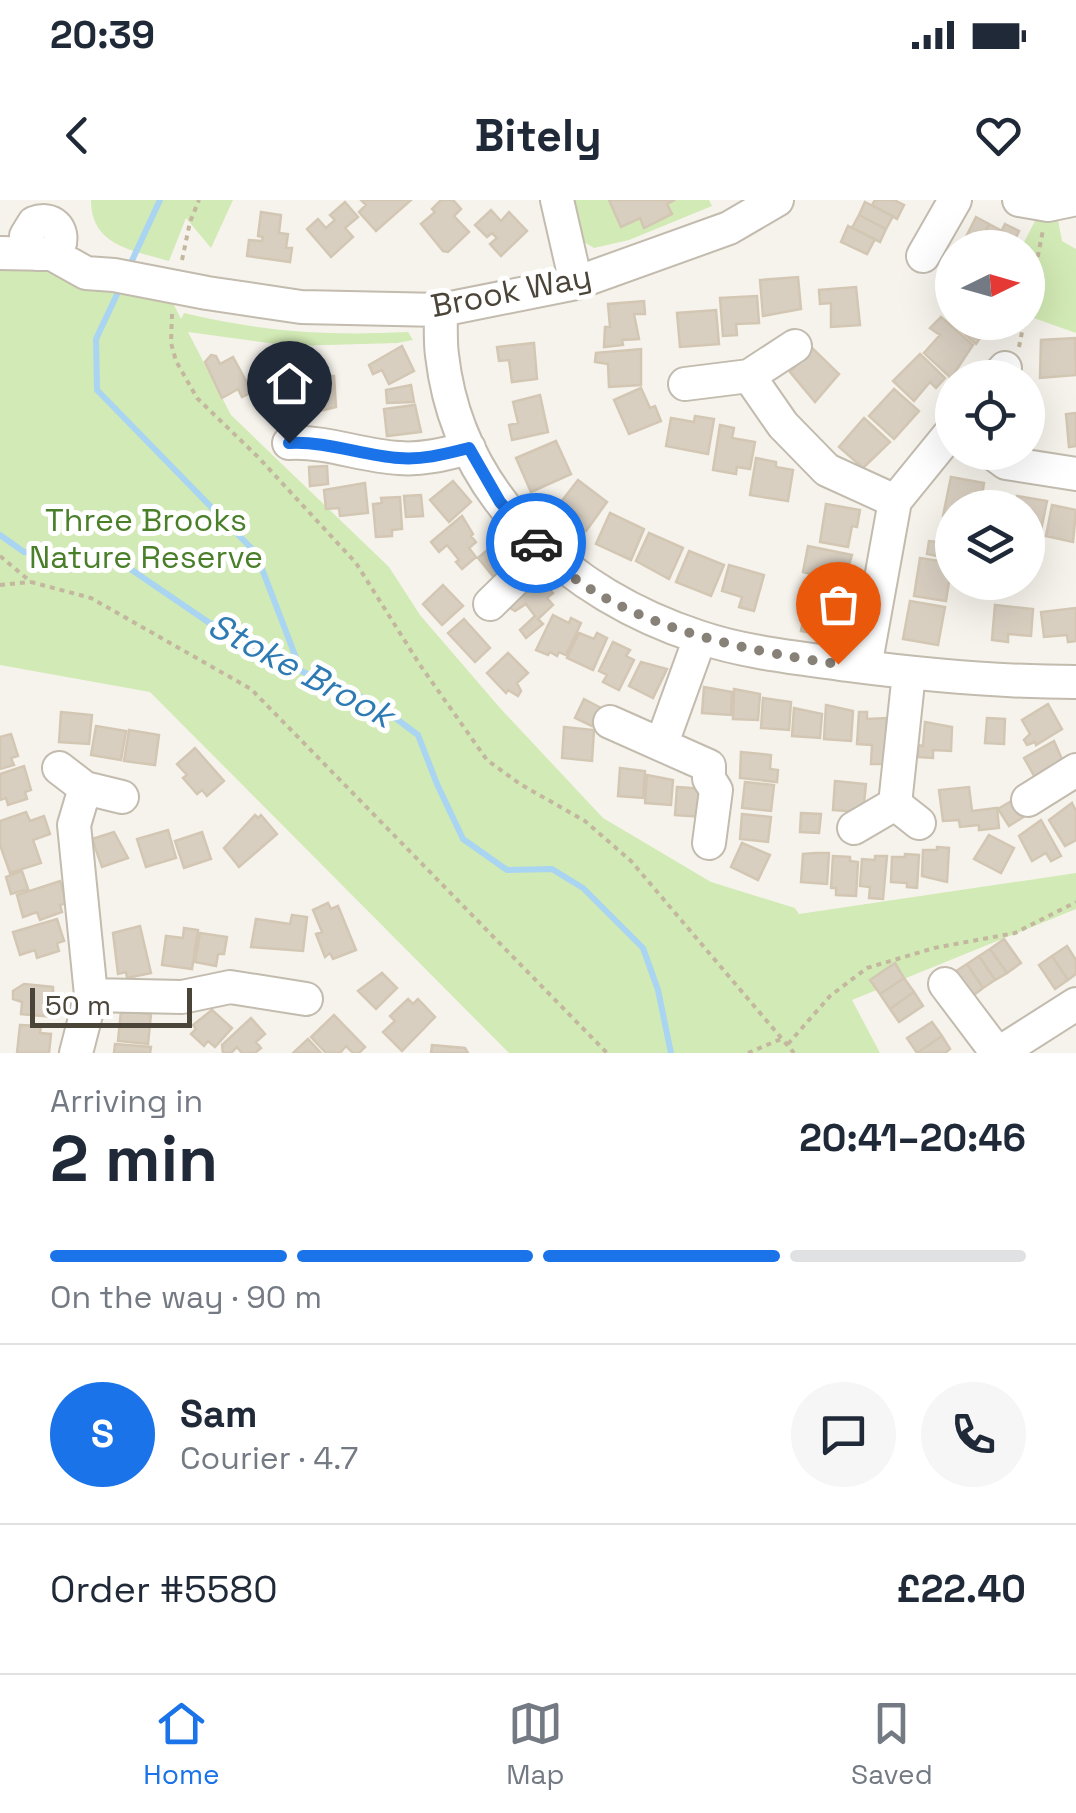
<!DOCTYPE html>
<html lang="en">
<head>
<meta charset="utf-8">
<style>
	:root { --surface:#fff; --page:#f6f6f7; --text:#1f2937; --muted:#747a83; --line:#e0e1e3; --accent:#1a73e8 }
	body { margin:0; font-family:"Space Grotesk",sans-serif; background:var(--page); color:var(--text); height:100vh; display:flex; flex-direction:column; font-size:38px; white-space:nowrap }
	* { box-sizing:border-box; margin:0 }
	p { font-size:32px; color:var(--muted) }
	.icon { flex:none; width:55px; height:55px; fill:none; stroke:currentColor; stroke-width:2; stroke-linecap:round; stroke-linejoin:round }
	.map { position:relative; height:853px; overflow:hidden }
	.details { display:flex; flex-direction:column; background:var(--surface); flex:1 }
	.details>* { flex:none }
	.needle { width:65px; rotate:85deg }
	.buttons { position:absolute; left:935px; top:30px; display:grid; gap:20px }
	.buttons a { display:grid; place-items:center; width:110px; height:110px; border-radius:50%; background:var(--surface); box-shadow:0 10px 40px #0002; font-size:50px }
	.scale { position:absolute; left:30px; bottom:25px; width:162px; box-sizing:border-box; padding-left:10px; border:5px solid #4b4439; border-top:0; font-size:28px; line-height:35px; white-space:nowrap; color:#4b4439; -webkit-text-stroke:8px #fff; paint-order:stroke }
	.pin { position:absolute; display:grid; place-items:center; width:85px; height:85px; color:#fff; margin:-102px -42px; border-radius:50% 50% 50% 0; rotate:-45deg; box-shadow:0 0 10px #0007 }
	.pin .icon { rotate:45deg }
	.courier { position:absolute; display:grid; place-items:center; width:100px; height:100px; margin:-50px; border:8px solid #1a73e8; border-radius:50%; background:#fff; color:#222; box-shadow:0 2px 12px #0007 }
	.headline em { font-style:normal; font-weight:600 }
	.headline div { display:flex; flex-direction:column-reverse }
	.headline { display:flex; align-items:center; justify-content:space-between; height:170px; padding:0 50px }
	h1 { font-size:65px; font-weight:600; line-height:75px }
	.bar { display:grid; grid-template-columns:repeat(4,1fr); gap:15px 10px; align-content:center; height:120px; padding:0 50px }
	.bar i { height:12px; border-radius:8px; background:var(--line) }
	.bar .selected { background:var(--accent) }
	.bar p { grid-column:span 4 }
	.line { display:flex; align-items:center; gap:25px; padding:0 50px; border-top:2px solid var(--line) }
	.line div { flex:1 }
	.round { display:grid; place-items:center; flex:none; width:105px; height:105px; border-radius:52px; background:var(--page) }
	.status { display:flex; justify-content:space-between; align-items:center; height:70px; padding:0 50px; background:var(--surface); direction:ltr }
	.status svg { height:28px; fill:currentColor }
	header { display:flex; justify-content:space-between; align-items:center; height:130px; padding:0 50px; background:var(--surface); font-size:45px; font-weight:600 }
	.tab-bar { display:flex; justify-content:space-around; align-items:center; height:140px; border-top:2px solid var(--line); background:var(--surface); font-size:28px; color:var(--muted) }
	.tab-bar a { display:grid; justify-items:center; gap:5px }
	.tab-bar .selected { color:var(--accent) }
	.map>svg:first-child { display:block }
</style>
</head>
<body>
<div class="status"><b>20:39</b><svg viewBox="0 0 49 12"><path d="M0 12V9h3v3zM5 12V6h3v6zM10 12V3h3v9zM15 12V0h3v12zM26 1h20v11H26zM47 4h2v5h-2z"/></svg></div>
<header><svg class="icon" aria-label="back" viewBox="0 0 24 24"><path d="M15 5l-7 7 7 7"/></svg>Bitely<svg class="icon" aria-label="heart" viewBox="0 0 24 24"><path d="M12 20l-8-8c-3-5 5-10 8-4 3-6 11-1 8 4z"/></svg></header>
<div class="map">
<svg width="1076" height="853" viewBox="0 0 1076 853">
	<rect width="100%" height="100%" fill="#f6f3ec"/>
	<path fill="#d2eab5" d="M91,0H233L211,48L186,18L169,61C132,50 91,46 91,0Z
		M569,0H609L622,27L640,18L645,27L671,15L667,4L675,0H709L712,6L629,40L594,48L577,38Z
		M1058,20L1062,41L1076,49V133L1028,116V48H1021L1035,21Z
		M0,62L171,99L181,119L184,113C264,132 327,136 408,132L413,140L397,143L292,146L188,132L231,215L389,367L420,415L500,508L603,618L711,682L795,708L799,714L1076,673V709L852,800L880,853H509L150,492L0,465Z"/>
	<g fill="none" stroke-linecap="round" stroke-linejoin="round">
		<path stroke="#a9d4f2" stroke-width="6" d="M129,67L160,0
			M120,88L96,139L97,190L256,353L301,471
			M0,335L24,352L126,366L208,422L301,471L375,503L418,535L437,584L463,639L507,670L552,669L583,688L643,748L658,790L671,853"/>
	</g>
	<path fill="#d8cfc1" stroke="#d3c7b4" stroke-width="2.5" d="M361,0H411L376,31L359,12L366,5Z
		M441,0H453L461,9L454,16L469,32L448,52L443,51L421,24L435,12L432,9Z
		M609,0H675L667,4L672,14L644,28L640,18L621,27Z
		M875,0H894L904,5L897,19L872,5Z
		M345,2L358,17L345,28L353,37L331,57L307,29L318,19L326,28L335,20L330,15Z
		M865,2L893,16L886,29L859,15Z
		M491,10L501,21L509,12L527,31L501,56L490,44L497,38L492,33L487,37L475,25Z
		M261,12L281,15L279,33L288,34L286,48H292L290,62L247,56L249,40L262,41L263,37L258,36Z
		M859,15L886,29L880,42L852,28Z
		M976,17L989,24L977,48H972L963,43Z
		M989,24L1002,31L993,48H977Z
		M1005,24L1019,31L1011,48H993Z
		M848,26L875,39L867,54L841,42Z
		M798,77L801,109L763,116L760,80Z
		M856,87L860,125L831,127V103L820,104L819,90Z
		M757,96L759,123L736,124L737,135L723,136L720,98Z
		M644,101L645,114H634L639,139L622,140L623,145L604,147L605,127H610L608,104Z
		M716,110L719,144L680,147L677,113Z
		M941,117L973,145L951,178L924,153L940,135L930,128Z
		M952,121V122H991L976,144L951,122Z
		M1075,138L1076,175L1040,178L1041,140Z
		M534,143L537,179L512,182L509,160L499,161L497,147Z
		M402,146L414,171L389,184L382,170L373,174L369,165Z
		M812,148L839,174L815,202L790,172Z
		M641,149V185L609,187L608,164L595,162L596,153Z
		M920,154L945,178L936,188L930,182L914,201L893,181Z
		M211,155L216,156L220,164L233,157L252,192L242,197L238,189L222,198L205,162Z
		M277,169L280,198L255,197L253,171Z
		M309,173L314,204L288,205L284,176Z
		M334,176L336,207L316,212L313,177Z
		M411,185L414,202L387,203L386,190Z
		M641,188L650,208L655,206L661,221L629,234L614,200Z
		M894,189L919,211L894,239L869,216Z
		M540,195L548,232L512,240L509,225L518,223L513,202Z
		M415,205L421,232L387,236L384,209Z
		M1076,213V246L1069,247L1066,214Z
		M695,216L714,219L708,254L666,246L671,218L694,222Z
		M864,218L890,242L863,268L839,247Z
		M720,225L734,228L732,238L755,242L750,269L737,267L736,274L713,270Z
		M556,241L571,274L531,292L516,258Z
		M756,258L776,262V267L793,270L788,301L750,295Z
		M327,266L328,284L310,286L309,267Z
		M951,277L984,283L980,308H952V318L943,316Z
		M578,280L607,302L586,331L575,323L580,316L561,302Z
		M453,281L471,302L449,322L430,300Z
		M365,283L368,313L340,316L339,308L326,309L324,290Z
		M421,295L423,316L406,317L404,296Z
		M1017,296L1047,301L1038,345L1028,343V308H1015Z
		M400,297L402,329L392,330V336L376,337L373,304L382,303L381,298Z
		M826,304L860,310L857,327L852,326L848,347L820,342Z
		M1052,305L1076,310L1073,342L1046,336Z
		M610,313L644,329L631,360L596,344Z
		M462,316L473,334L471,336L476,342L469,348L476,357L462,369L456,362L459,360L447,345L439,352L431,342Z
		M943,320L952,321V359L927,354L929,341L939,342Z
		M649,333L683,348L669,379L636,361Z
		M493,345L498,351L503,347L511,357L507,361L513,368L497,381L478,358Z
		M808,346L852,355L840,392L809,386L811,374L803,372Z
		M689,351L724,365L711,396L676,382Z
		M920,358L952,363L946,401L914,396Z
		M729,365L764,375L754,411L739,407L742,397L722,391Z
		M534,382L539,388L544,383L553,393L547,398L553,405L538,419L543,424L526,438L520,430L535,416L526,404L515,411L507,406Z
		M443,385L463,406L442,425L423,404Z
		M808,392L837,397L834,437L801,431Z
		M910,401L945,407L938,445L903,439Z
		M995,405L1033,409L1031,436L1008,434V442L992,440Z
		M1076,408V441L1068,442L1067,435L1044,437L1041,412Z
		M553,415L569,423L571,418L581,423L566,455L559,452L557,456L550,452L548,455L536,450Z
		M464,419L490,448L475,462L448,433Z
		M579,433L594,439L597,433L607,438L593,470L567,458Z
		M613,442L630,450L626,456L634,460L619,490L603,482L607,475L599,471Z
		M508,453L528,473L517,483L521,491L518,496L508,490L506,493L487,473Z
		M641,462L667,469L653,498L629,486Z
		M704,487L732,492L731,515L702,513Z
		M734,489L760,494L758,520L733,519Z
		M763,498L791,502L789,530L761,528Z
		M584,499L601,508L592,526L575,518Z
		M1048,504L1062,529L1036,545L1035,542L1027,545L1024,540L1030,534L1022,520Z
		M826,505L853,511L851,541L824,539Z
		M794,508L822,514L820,538L792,536Z
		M61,512L92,515L89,544L59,542Z
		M859,512H867V519L887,518L884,564H871L872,545L857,544Z
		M987,518L1005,519L1004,544L985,543Z
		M925,522L952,527L951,551L933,550V558L918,557V545L923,546Z
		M96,526L126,531L121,560L91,555Z
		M564,527L594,530L592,561L562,558Z
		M129,530L159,535L155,565L124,561Z
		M11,534L18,556L11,558L14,565L0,569V537Z
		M1054,541L1065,566L1037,581L1024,558Z
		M195,548L224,581L207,596L202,590L197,594L183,578L187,575L177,564Z
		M741,552L771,555L770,569L778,570L777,582L740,578Z
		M24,566L31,590L25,592L27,599L8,605L6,598L0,600V574Z
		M620,568L645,571L643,598L618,596Z
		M647,575L673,580L671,605L645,603Z
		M835,581L866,584L863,612L833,610Z
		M745,582L774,585L771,611L742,608Z
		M677,587L705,589L704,617L675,615Z
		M969,587L972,611L997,608L999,628L979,630V625L960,627L959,620L943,621L939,590Z
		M1015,599L1025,616L1009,626L998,609Z
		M1072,603L1076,611V640L1065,646L1049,620Z
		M26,612L30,621L44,616L50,634L33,640L41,663L10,673L0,645V621Z
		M801,613L821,614L819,633L800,632Z
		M742,614L771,617L768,642L740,639Z
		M255,615L258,618L261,615L277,634L239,667L224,648Z
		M1041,620L1061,656L1051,661L1046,653L1032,661L1019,636Z
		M168,630L176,658L146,667L137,639Z
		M114,632L128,658L102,667L92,639Z
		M202,632L211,659L184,668L175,641Z
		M989,635L1014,648L1001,673L974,659Z
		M742,643L770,655L758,680L731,667Z
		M937,647L949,648L947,682L922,676L923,650H937Z
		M816,653H829L827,684L801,682L803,654Z
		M905,654L919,655L917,688L907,687V683L891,682L892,657H905Z
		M833,656L850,657V661L858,662L856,696L836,695V688H831Z
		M875,656H887L883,699L869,698L870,687L860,686L862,659L875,660Z
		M22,671L28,689L11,694L6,677Z
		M60,681L67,703L60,705L62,712L40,720L37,712L23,717L17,695Z
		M328,703L331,709L338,706L356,750L333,759L330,753L325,757L316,734L322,732L313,710Z
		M292,715L307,717L303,751L251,747L256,719L290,724Z
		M57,719L64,741L57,743L59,751L37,758L35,750L20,755L13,732Z
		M140,726L151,773L127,778L126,772L118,774L113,733Z
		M184,728L198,730L192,769L162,765L166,736L183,738Z
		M200,733L227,737L224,754H218L216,766L195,762Z
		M1004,739L1021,763L1007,773L990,749Z
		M1067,746L1076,760V774L1068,780L1052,756Z
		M990,749L1007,773L995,780L979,756Z
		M979,756L995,780L983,788L967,764Z
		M1052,756L1068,780L1055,789L1039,765Z
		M895,763L904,778L880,794L870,780Z
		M967,764L983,788L970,798L953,773Z
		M382,773L397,788L376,809L358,791Z
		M904,778L914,792L890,809L880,794Z
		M24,784L53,787V817L21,814L22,802L13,799V791Z
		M914,792L923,806L899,822L890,809Z
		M408,799L413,804L418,799L435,817L402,851L383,832L395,821L390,816Z
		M212,810L232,828L215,847L208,841L204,846L191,834L196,829L193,825Z
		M121,811L151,814L148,844L118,841Z
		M334,815L365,847L359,853H353L346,846L340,853H326L311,837Z
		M251,818L265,834L256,842L261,848L255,853H242L237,847L231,853H223L222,845Z
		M932,822L942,836L917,853L907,838Z
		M20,825L41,826L40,833L51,834L49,853H17Z
		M942,836L950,849L945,853H917Z
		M308,839L321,853H293Z
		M115,844L151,847L150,853H114Z
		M432,845L465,848L468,853H431Z"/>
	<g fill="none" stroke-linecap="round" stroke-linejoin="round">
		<g stroke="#c2bbae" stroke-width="36">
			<path id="minor" d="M557,0L576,83
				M1019,0L1048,5L1072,0
				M0,53L52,54L86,73L114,75L207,93L301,107L441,110L576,83L729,28L777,0
				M36,54L28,46L26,36L34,23C52,16 65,29 59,47L52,54
				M923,56L955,0
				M441,110C441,125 440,140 442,155C458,297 570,395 699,437C746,453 799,458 848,465C924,475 1000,482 1076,482
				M749,176L783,225L827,270L895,301
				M996,178L1005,168
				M685,184L749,176L795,146
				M289,243C328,241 361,256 399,258C423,260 445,254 469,248
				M991,252L1006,263L1076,274
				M490,404L543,352
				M865,467L895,301L952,231
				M610,522L709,566V579L716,590L709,643
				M662,543L700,438
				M59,568L85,588
				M1028,600L1076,570
				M895,604L919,623
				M854,628L895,604L909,473
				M945,784L997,853
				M91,795L182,797L230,787L306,799
				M76,853L91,795L74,625L85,588L122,597
				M999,853L1076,804"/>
		</g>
		<path stroke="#c4b79f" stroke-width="4" stroke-dasharray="5 5" stroke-linecap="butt" d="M182,60L190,22L199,0
			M1028,106L1043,30
			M172,114L171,143L176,161L197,198L258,257L356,363L420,465L487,560L520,584L585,621L631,661L794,853
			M1019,147L1024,122
			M0,356L31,382L91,398L251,489L607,853
			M0,385L31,382
			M788,844L830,796L867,768L934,748L1015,733L1076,702
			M748,853L781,839"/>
		<use href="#minor" stroke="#fff" stroke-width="32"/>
	</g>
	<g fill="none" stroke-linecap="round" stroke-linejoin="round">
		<path stroke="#878178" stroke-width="10" stroke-dasharray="0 18" d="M536,343C604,423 739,450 838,464"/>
		<path stroke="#1a73e8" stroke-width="12" d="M289,243C327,241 361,255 399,258C423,260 445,254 469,248L500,302L536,343"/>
	</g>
	<g text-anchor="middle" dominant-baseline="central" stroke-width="10" stroke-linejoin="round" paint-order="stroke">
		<g font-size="32" fill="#4b4439" stroke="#fff">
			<text transform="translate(511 91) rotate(-11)">Brook Way</text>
		</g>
		<g font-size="32" fill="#4a7f2a" stroke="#fff">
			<text x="146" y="320">Three Brooks<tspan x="146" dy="37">Nature Reserve</tspan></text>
		</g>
		<g font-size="35" font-style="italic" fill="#2e7ab2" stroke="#fff">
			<text transform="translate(301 470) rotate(28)">Stoke Brook</text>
		</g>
	</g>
</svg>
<div class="buttons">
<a><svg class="needle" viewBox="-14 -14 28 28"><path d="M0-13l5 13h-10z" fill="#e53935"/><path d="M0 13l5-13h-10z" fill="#747a83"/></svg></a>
<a><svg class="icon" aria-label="locate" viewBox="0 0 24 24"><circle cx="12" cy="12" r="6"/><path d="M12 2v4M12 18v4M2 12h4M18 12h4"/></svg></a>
<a><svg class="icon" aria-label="layers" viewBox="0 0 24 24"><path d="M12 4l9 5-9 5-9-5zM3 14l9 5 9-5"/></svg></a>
</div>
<div class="scale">50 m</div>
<div class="pin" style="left:838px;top:464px;background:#ea580c"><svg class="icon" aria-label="bag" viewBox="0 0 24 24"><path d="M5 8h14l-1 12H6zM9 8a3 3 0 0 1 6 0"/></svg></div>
<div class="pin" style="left:289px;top:243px;background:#1f2937"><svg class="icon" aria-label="home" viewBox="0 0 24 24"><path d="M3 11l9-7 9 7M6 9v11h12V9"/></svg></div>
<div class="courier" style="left:536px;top:343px"><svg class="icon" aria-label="car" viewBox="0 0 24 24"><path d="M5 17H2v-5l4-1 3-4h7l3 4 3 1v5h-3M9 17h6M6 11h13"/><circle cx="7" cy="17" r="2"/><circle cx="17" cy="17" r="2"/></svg></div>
</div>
<section class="details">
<div class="headline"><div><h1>2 min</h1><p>Arriving in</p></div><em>20:41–20:46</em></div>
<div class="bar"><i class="selected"></i><i class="selected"></i><i class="selected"></i><i></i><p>On the way · 90 m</p></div>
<div class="line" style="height:180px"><b class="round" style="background:var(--accent);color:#fff">S</b><div><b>Sam</b><p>Courier · 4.7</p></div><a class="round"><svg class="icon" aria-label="chat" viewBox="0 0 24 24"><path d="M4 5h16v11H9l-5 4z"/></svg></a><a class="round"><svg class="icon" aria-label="phone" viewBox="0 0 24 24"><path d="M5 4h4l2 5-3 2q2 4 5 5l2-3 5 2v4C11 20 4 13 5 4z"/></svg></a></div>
<div class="line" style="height:130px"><div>Order #5580</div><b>£22.40</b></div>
</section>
<nav class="tab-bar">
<a class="selected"><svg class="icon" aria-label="home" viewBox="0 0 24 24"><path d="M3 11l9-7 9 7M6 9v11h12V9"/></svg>Home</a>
<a><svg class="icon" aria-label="map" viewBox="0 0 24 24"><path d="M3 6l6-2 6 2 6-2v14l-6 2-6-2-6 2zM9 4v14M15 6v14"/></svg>Map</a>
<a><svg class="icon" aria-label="saved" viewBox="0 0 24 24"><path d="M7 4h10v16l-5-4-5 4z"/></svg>Saved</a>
</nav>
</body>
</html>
